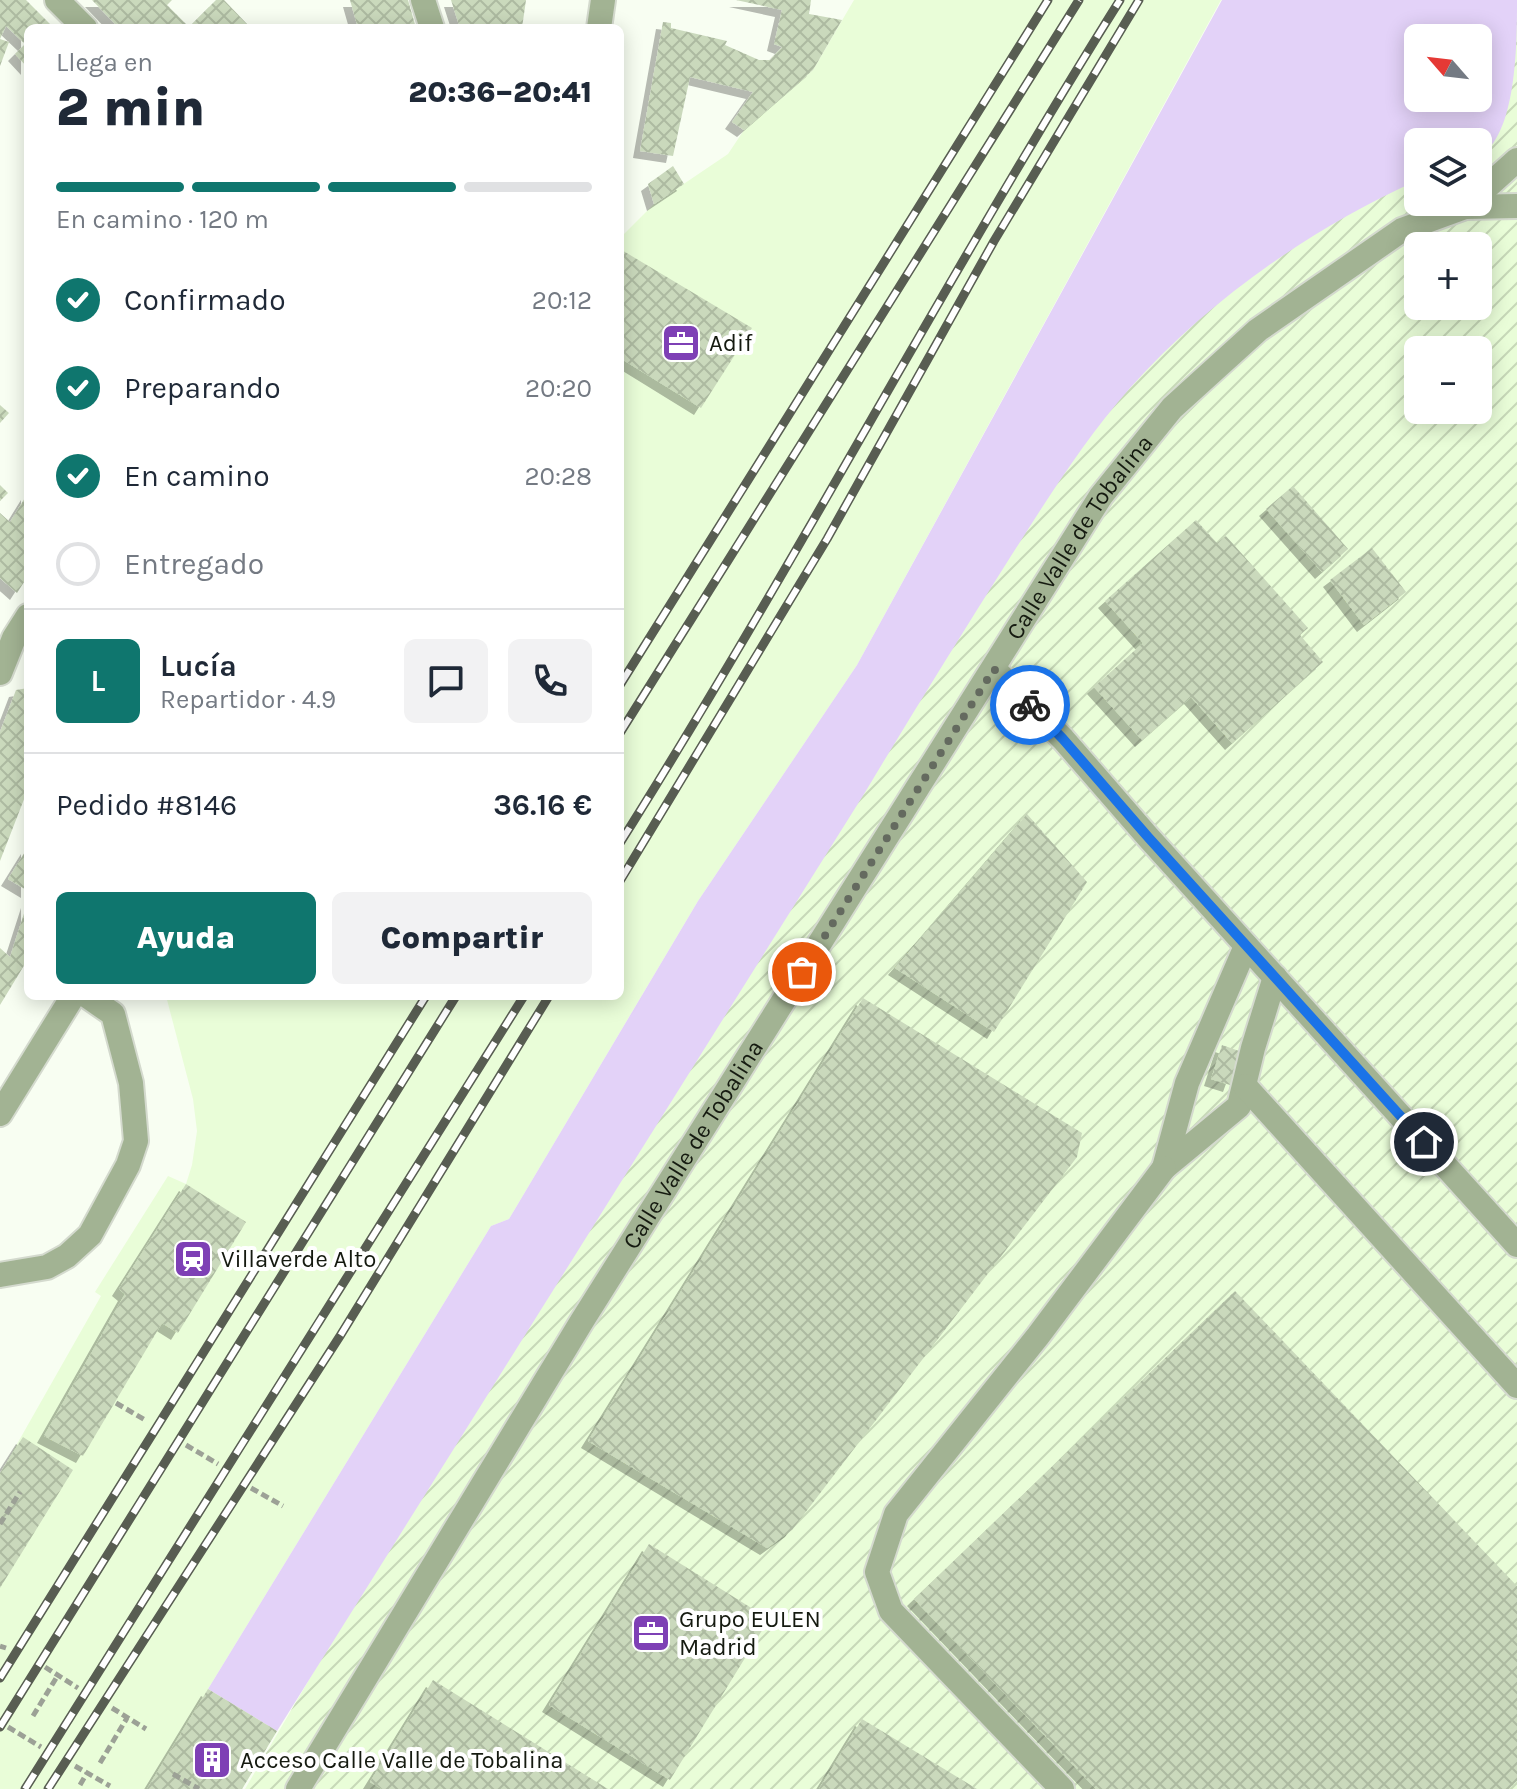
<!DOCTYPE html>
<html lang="es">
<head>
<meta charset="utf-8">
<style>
	:root { --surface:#fff; --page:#f2f2f3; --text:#1f2937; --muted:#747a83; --line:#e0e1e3; --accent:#0f766e }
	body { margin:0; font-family:Karla,sans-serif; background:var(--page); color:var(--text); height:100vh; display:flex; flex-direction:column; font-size:30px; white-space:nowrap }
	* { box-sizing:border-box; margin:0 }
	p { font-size:26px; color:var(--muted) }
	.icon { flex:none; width:44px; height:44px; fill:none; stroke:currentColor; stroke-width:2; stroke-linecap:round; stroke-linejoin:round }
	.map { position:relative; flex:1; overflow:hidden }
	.side { position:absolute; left:24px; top:24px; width:600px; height:976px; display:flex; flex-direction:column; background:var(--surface); border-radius:12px; box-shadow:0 4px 20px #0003 }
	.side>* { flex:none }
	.needle { width:52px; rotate:298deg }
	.tools { position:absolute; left:1404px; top:24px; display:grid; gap:16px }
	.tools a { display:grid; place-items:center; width:88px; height:88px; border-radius:12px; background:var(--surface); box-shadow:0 4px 20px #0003; font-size:40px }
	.pin { position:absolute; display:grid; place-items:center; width:68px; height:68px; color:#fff; margin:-34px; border:4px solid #fff; border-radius:50%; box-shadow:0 2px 8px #0007 }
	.courier { position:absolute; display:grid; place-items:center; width:80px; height:80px; margin:-40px; border:6px solid #1a73e8; border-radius:50%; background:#fff; color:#222; box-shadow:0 2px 10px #0007 }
	.summary em { font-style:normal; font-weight:800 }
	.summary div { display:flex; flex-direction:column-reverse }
	.summary { display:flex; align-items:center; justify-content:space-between; height:136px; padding:0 32px }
	h1 { font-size:52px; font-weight:800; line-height:60px }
	.bar { display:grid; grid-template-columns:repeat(4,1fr); gap:12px 8px; align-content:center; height:96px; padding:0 32px }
	.bar i { height:10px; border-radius:6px; background:var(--line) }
	.bar .active { background:var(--accent) }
	.bar p { grid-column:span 4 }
	.line { display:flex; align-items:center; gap:20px; padding:0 32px; border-top:2px solid var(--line) }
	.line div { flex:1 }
	.round { display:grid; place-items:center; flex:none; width:84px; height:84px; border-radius:12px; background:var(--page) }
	ol { padding:0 32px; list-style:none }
	li { display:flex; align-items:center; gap:24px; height:88px }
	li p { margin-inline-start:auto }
	li .icon { padding:8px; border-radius:50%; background:var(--accent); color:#fff; stroke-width:4 }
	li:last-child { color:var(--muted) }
	li i { width:44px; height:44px; border:4px solid var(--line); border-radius:50% }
	.cta { display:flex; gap:16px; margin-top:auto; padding:16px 32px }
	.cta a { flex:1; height:92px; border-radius:12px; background:var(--accent); color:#fff; font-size:32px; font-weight:800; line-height:92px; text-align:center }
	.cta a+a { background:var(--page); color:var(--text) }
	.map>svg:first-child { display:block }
</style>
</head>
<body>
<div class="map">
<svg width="1517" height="1789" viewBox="0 0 1517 1789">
	<defs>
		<pattern id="industrial-furrows" width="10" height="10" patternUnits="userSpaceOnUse" patternTransform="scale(2)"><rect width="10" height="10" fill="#e9fdd8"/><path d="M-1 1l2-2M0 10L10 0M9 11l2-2" fill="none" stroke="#c7d8b8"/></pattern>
		<pattern id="building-cross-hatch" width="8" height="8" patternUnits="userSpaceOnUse" patternTransform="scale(2)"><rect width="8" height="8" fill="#cad9bc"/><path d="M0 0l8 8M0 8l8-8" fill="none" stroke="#adbaa1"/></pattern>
		<filter id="shadow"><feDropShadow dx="-7" dy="7" stdDeviation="0" flood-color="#0004"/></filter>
	</defs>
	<rect width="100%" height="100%" fill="#f8fef2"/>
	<path fill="#e9fdd8" d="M854,0H1221L857,665L698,901L509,1219L491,1226L208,1689L277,1731L242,1789H0V1474L101,1296L95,1292L168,1176L186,1184L192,1165L197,1131L193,1099L166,996H620V238L654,204L728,154L744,130L813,70Z"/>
	<path fill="url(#industrial-furrows)" fill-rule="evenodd" d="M1287,0H1517V1789H245L1219,126ZM1418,38H1478V98H1418ZM1418,142H1478V202H1418ZM1418,246H1478V306H1418ZM1418,350H1478V410H1418Z"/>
	<path fill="#e3d2f8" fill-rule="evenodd" d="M1222,0H1517C1517,43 1517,137 1478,157V142H1418V180C1310,229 1209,300 1130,388C1084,440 1048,498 1011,556C961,635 912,714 864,794L277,1731L208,1689L491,1226L509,1219L698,901L857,665ZM1418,38H1478V98H1418Z"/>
	<path fill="url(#building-cross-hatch)" filter="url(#shadow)" d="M0,0H26L54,28H28V68L15,54L25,44L6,26L0,39L9,42L0,66Z
		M92,0H172L167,5L189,27L216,0H224L248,25L245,28H119Z
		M350,0H408L416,28H358Z
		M451,0H526L522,28H460Z
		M736,0H811L809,14L842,20L813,70L744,130L732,122L753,92L690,77L673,156L640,151L663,22L671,23V28L727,41L725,45L759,60H770L782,47L774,44L782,10Z
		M673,166L684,184L654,204L648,184Z
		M620,249L752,328L701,408L620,358Z
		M0,405L9,413L0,423Z
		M0,485L8,493L0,501Z
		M1293,486L1348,549L1322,572L1266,509Z
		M28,493V576L17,593L0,578V513L10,522Z
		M1196,520L1217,543L1226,536L1308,628L1300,635L1323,662L1232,743L1191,697L1142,740L1094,687L1143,643L1105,601Z
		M1372,548L1406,592L1364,625L1330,580Z
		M28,688V789L0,861V732L16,690Z
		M1027,814L1087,882L994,1032L895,968Z
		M28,847V891L8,879Z
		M28,901V959L0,1005V948L10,957Z
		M863,998L1082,1133L1077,1157L792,1530L767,1548L588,1441Z
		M1222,1045L1242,1052L1230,1085L1211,1079Z
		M186,1184L246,1222L178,1333L162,1323L83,1456L44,1436L125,1294L119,1289Z
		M1235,1291L1517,1586V1781L1509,1789H1096L914,1599Z
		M23,1437L73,1470L0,1588V1473Z
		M649,1544L769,1619L670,1780L549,1705Z
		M433,1680L608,1789H382L370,1782Z
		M208,1689L277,1731L242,1789H147Z
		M862,1719L977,1789H819Z"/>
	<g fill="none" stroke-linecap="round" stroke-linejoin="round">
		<g stroke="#d4dace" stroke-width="28">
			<g id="minor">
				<path d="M57,0L85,28"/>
				<path d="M423,0L432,28"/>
				<path d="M599,28L603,0"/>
				<path d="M1478,195L1517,160"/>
				<path d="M1470,202L1465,207L1517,206"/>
				<path d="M994,669L1063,739L1148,837L1517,1245"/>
				<path d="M0,673L14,638L28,616"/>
				<path d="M1246,946L1187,1083L1164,1168L1239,1106L1253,1048L1275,977"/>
				<path d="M1245,1086L1517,1386"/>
				<path d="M0,1114L73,996"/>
				<path d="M0,1275L47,1267L67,1256L90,1235L128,1165L136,1141L131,1083L113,1014L87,996"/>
				<path id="s1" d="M298,1789L582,1321L1101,496L1172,408L1258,330L1402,230L1465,207"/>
				<path d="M1062,1789L891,1611L877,1572L896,1514L1038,1336L1164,1168"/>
			</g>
		</g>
		<path stroke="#9ca196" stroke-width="5" stroke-dasharray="8 4" stroke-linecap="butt" d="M116,1403L147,1421
			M186,1445L218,1464
			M251,1488L283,1506
			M0,1524L20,1492
			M0,1646L6,1648
			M45,1667L78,1688
			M112,1708L146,1729
			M33,1716L58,1675
			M8,1727L41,1747
			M100,1763L127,1718
			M75,1766L110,1786
			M173,1774L199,1789
			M80,1785L87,1773"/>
		<use href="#minor" stroke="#a2b393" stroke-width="24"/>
		<g stroke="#585d52" stroke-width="9">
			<path id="rail" d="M620,685L1048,0
				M620,733L1079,0
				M620,843C794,567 946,277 1120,0
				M620,881L827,539L994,241L1139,0
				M0,1678L426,996
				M0,1727L456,996
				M25,1789L524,996
				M48,1789L340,1336L549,996"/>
		</g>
		<use href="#rail" stroke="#fff" stroke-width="6" stroke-dasharray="18" stroke-linecap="butt"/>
	</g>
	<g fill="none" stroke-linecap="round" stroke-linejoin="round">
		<path stroke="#646a5f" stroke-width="8" stroke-dasharray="0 14.4" d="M802,972L994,669L1030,705"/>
		<path stroke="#1a73e8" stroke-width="10" d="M1030,705L1063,739L1148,837L1424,1142"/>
	</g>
	<defs>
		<g id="office-square" transform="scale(2)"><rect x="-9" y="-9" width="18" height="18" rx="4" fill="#7e40b5" stroke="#fff"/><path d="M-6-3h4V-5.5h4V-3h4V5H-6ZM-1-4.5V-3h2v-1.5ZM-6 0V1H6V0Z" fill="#fff"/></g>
		<g id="station-square" transform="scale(2)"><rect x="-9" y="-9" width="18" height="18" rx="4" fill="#7e40b5" stroke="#fff"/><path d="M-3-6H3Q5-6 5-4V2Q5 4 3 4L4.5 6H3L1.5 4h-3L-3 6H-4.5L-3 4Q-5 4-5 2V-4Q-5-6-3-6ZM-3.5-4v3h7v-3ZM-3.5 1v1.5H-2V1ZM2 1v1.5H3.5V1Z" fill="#fff"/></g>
		<g id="building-square" transform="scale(2)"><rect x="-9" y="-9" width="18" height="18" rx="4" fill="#7e40b5" stroke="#fff"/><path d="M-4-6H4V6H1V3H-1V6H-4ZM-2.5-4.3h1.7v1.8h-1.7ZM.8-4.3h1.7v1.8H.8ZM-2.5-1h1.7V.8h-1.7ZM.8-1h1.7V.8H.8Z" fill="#fff"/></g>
	</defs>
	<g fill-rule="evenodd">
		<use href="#office-square" x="681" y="343"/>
		<use href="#station-square" x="193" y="1259"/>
		<use href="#office-square" x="651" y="1633"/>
		<use href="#building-square" x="212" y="1760"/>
	</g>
	<g text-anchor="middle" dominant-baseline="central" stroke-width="8" stroke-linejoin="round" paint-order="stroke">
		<g font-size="24" fill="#151a10" stroke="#fff" text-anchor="start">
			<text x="709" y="343">Adif</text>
			<text x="221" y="1259">Villaverde Alto</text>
			<text x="679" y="1619">Grupo EULEN<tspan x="679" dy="28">Madrid</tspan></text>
			<text x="240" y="1760">Acceso Calle Valle de Tobalina</text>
		</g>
		<g font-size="24" fill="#151a10" stroke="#fff">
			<text stroke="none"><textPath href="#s1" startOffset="1476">Calle Valle de Tobalina</textPath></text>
			<text stroke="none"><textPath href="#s1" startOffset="756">Calle Valle de Tobalina</textPath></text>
		</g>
	</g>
</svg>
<div class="tools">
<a><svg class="needle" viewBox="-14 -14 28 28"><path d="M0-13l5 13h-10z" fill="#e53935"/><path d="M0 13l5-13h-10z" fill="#747a83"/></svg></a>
<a><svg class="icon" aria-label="layers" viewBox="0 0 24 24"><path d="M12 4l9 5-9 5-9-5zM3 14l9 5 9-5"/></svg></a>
<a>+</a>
<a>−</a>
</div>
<div class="pin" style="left:802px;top:972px;background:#ea580c"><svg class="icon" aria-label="bag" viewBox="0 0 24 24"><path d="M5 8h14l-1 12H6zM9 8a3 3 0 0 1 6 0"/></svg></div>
<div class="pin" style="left:1424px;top:1142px;background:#1f2937"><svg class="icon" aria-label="home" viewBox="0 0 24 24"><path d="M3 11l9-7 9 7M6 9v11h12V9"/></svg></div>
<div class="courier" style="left:1030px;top:705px"><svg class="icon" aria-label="bike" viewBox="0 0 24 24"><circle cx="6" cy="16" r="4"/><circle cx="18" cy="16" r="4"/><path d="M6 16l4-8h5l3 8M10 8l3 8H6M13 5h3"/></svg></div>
<section class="side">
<div class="summary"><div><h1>2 min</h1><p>Llega en</p></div><em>20:36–20:41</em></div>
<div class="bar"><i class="active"></i><i class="active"></i><i class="active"></i><i></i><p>En camino · 120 m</p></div>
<ol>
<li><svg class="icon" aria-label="check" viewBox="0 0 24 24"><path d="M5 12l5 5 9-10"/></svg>Confirmado<p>20:12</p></li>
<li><svg class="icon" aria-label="check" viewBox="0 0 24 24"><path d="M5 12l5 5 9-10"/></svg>Preparando<p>20:20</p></li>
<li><svg class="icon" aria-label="check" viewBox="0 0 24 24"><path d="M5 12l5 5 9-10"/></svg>En camino<p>20:28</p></li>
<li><i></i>Entregado</li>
</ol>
<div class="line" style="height:144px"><b class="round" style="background:var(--accent);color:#fff">L</b><div><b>Lucía</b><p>Repartidor · 4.9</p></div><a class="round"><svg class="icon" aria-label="chat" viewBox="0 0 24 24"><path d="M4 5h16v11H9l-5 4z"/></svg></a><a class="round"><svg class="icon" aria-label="phone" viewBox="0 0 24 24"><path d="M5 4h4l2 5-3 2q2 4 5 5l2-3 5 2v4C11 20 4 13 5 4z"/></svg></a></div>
<div class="line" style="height:104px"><div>Pedido #8146</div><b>36.16 €</b></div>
<div class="cta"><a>Ayuda</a><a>Compartir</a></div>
</section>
</div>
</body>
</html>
